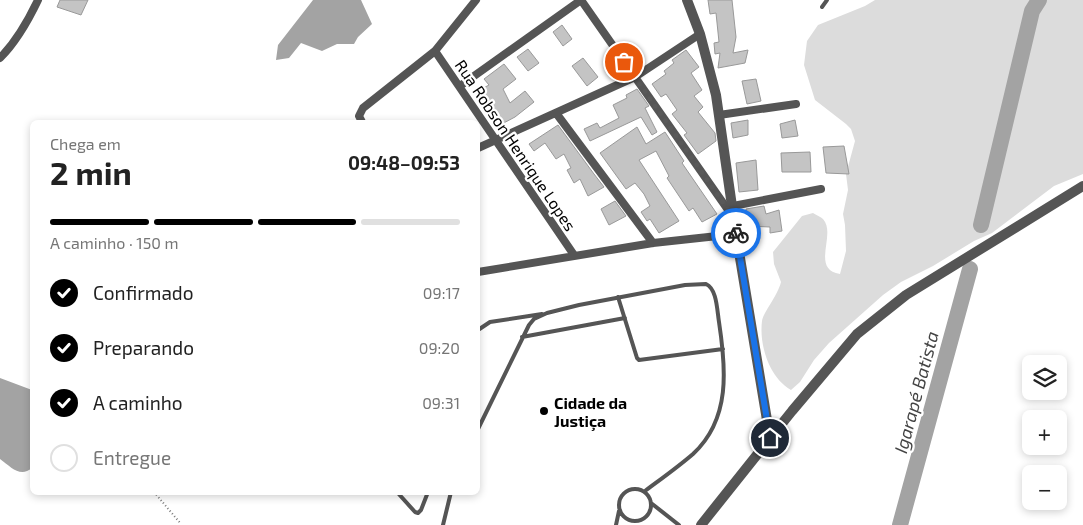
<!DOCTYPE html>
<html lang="pt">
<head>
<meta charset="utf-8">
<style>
	:root { --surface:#fff; --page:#f6f6f6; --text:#222; --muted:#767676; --line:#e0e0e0; --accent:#000 }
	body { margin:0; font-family:"Exo 2",sans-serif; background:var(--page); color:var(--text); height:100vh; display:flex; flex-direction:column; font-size:19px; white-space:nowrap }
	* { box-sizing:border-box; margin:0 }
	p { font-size:16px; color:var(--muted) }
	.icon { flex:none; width:28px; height:28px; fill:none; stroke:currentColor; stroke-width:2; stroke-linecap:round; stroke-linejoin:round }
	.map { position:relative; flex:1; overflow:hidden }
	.panel { position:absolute; left:30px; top:120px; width:450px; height:375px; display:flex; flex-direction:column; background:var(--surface); border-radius:8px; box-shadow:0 2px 8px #0003 }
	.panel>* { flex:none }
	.buttons { position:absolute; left:1022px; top:355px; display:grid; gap:10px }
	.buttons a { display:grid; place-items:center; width:45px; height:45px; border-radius:8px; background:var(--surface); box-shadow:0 2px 8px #0003; font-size:25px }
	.pin { position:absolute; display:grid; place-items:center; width:42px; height:42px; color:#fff; margin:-21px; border:2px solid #fff; border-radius:50%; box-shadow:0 1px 5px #0007 }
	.courier { position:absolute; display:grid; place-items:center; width:50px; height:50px; margin:-25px; border:4px solid #1a73e8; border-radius:50%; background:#fff; color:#222; box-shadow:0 1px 6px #0007 }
	.summary em { font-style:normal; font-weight:700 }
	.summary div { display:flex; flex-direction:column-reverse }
	.summary { display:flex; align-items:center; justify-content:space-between; height:85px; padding:0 20px }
	h1 { font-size:32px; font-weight:700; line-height:38px }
	.bar { display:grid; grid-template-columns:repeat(4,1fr); gap:8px 5px; align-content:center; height:60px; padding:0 20px }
	.bar i { height:6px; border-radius:4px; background:var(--line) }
	.bar .current { background:var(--accent) }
	.bar p { grid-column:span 4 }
	ol { padding:0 20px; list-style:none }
	li { display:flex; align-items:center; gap:15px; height:55px }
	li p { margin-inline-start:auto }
	li .icon { padding:5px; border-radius:50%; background:var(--accent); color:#fff; stroke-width:4 }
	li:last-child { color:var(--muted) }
	li i { width:28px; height:28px; border:2px solid var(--line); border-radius:50% }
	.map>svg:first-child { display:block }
</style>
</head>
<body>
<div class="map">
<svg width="1083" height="525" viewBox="0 0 1083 525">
	<rect width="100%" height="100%" fill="#fff"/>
	<path fill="#dcdcdc" d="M875,0H1083V174L1054,186L992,233L974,241L933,266L901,282L883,295L829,343L814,360L800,382L791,390C769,377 759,345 762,321C763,313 778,295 781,282L774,264L773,252L802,216L813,213C816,215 821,217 823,219C837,234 810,269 840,274L846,251L845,225L843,214L848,190L846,174L855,141L851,129L846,124L815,100L804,65L807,41L818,25L865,6Z"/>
	<path fill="#a3a3a3" d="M313,0H361L372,24L358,37L354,44H337L322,51L301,43L289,58L276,60L278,45Z
		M0,378L32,390V468C20,478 11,467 0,459Z"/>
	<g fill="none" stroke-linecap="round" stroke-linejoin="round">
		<path stroke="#a3a3a3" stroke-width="16" d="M981,225L1032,11L1039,0
			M900,525L970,269"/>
	</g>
	<path fill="#c4c4c4" stroke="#999" d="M60,0H88L81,15L57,7Z
		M708,0H732L736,37L733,53L748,50L745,63L718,68L720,53L715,54L714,43L719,42L716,13L710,14Z
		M562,25L572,39L563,46L553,32Z
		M528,49L539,63L528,71L517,57Z
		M686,50L699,67L691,73L702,90L694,96L703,107L698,112L715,133L716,141L698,154L684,135L687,133L672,114L677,110L666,94L661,97L652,84L666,74L664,71L674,63L672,60Z
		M583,58L598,77L587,86L572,66Z
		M504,64L516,79L503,89L510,103L525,91L534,102L515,117L498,126L478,91L489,85L484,79Z
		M756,79L761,101L747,104L742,81Z
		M637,89L649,106L645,108L657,132L652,135L641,117L590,141L584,129L597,123L600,128L619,118L613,105L627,98L626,95Z
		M748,120V135L733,138L731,123Z
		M795,120L798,136L782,138L780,124Z
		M558,125L594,174L604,187L588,196L580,179L574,183L567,170L571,168L564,154L556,159L545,143L534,151L529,144Z
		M637,127L646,144L665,132L684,161L682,163L717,214L702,222L693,208L689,211L667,178L669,176L656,151L639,160L679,221L659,233L650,219L647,221L641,212L650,206L644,194L635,183L626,189L600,153Z
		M844,146L849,174L826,173L823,147Z
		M810,152L811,172H782L781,153Z
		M756,160L758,190L739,192L736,163Z
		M615,201L626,216L609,225L601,209Z
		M764,206L766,214L779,210L782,231L770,233V227L747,226L746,209Z"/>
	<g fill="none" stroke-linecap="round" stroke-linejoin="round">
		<path stroke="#777" stroke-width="2" stroke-dasharray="1 2.5" stroke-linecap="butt" d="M154,492L181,524"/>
		<path stroke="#555" stroke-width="4" d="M822,7L827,0
			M618,297L637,358L639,360L723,349
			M478,330L490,322L542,314
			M522,337L625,318
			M478,429L529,325L534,319L547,313L579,305L685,285L706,284C717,289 717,310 719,322C726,368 731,419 693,454C678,467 661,479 645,491
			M619 505a16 16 0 1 1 32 0a16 16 0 1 1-32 0Z
			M397,492L415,512L418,513L421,510L428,492
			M651,503L679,525
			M443,525L451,492
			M616,525L619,511"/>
		<path stroke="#555" stroke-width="8" d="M581,0L733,217
			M435,51L574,255
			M0,58C17,41 28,21 38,0
			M460,86L581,0
			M556,113L653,243
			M719,115L796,104
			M362,122L359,116L363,108L435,51L476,0
			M478,148L635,77L700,34
			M733,206L821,189
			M478,272L653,243L736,234"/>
		<path stroke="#555" stroke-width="10" d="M687,0L700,34L716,95L736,234L770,438
			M701,525L792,411L857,334L906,295L1083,186"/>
	</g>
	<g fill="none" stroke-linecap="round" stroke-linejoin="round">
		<path stroke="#595959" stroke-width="5" stroke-dasharray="0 9" d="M624,62L734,218L736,233"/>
		<path stroke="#1a73e8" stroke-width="6" d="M736,233L770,438"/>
	</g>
	<circle fill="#000" stroke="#fff" stroke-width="2" cx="544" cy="411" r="5"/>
	<g text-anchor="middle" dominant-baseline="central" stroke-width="4.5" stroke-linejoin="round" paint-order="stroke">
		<g font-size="16" fill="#000" stroke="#fff">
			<text transform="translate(516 145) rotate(56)">Rua Robson Henrique Lopes</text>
		</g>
		<g font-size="16" font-weight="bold" fill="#000" stroke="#fff" text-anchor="start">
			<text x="554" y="402">Cidade da<tspan x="554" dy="18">Justiça</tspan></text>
		</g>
		<g font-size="18" font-style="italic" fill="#444" stroke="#fff">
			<text transform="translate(916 392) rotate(-75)">Igarapé Batista</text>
		</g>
	</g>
</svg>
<div class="buttons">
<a><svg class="icon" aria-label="layers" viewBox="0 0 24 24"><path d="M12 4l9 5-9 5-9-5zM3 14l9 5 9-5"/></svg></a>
<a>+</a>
<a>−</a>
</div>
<div class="pin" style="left:624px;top:62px;background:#ea580c"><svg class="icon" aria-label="bag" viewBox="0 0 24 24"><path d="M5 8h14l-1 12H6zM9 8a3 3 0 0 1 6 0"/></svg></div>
<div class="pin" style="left:770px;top:438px;background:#1f2937"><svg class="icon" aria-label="home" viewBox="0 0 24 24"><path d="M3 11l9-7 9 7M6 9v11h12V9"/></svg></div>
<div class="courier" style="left:736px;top:233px"><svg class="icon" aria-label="bike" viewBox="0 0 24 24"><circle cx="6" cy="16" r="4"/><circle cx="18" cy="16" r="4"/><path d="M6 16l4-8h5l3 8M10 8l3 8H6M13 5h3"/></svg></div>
<section class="panel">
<div class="summary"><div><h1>2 min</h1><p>Chega em</p></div><em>09:48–09:53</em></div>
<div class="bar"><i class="current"></i><i class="current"></i><i class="current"></i><i></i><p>A caminho · 150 m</p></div>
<ol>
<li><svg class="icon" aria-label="check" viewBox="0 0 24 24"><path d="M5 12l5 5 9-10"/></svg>Confirmado<p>09:17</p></li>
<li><svg class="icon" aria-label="check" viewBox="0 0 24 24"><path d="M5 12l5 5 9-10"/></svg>Preparando<p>09:20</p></li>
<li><svg class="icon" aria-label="check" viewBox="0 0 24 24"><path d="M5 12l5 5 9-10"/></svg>A caminho<p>09:31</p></li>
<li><i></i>Entregue</li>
</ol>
</section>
</div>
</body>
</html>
